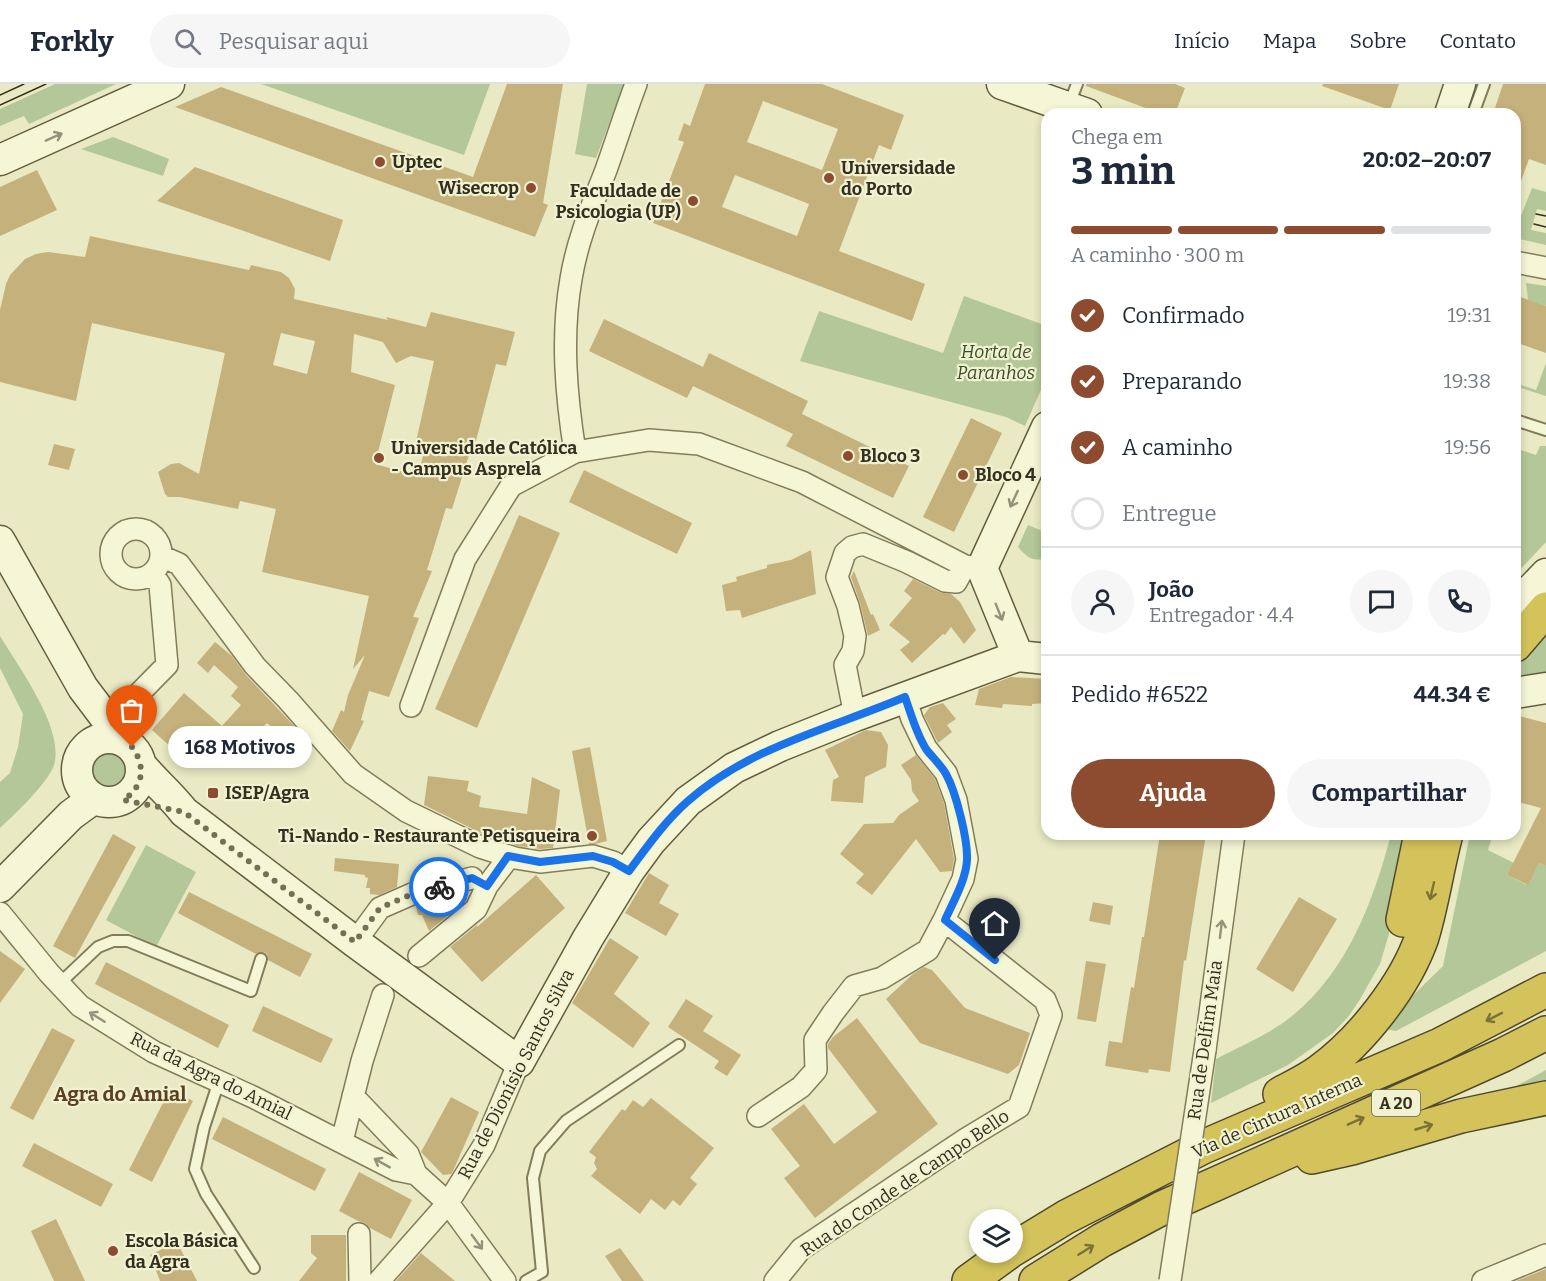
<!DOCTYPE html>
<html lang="pt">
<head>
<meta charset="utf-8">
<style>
	:root { --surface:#fff; --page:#f6f6f7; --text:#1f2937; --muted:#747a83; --line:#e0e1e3; --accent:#8d4c30 }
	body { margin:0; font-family:Bitter,serif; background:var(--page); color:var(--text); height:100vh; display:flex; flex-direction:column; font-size:22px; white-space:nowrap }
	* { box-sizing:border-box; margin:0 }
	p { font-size:20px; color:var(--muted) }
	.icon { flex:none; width:33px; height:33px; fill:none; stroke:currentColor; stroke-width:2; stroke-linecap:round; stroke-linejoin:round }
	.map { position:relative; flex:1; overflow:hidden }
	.panel { position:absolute; left:1041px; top:24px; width:480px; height:732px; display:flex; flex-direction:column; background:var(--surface); border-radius:18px; box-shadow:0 3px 9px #0003 }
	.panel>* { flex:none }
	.controls { position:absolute; left:969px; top:1125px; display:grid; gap:12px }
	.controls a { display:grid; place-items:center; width:54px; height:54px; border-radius:50%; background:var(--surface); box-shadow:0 3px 9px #0003; font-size:30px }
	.pin { position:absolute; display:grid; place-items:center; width:51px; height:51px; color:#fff; margin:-62px -26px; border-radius:50% 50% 50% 0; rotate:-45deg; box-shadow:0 0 6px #0007 }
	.pin .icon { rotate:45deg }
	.courier { position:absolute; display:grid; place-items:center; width:60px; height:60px; margin:-30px; border:4px solid #1a73e8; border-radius:50%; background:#fff; color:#222; box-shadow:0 2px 8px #0007 }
	.bubble { position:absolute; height:42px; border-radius:21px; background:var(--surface); box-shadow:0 3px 9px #0003; font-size:20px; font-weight:700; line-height:42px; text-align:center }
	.overview em { font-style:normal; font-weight:700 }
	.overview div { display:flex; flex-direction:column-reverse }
	.overview { display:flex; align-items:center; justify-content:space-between; height:102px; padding:0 30px }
	h1 { font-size:39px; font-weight:700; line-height:45px }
	.bar { display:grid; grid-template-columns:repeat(4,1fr); gap:9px 6px; align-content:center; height:72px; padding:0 30px }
	.bar i { height:8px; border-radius:4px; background:var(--line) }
	.bar .current { background:var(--accent) }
	.bar p { grid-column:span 4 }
	.line { display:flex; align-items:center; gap:15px; padding:0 30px; border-top:2px solid var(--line) }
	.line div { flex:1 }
	.round { display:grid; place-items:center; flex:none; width:63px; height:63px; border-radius:32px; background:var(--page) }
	ol { padding:0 30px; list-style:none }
	li { display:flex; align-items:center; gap:18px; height:66px }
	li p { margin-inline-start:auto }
	li .icon { padding:6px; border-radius:50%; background:var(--accent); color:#fff; stroke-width:4 }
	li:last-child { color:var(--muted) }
	li i { width:33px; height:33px; border:3px solid var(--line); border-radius:50% }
	.button { display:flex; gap:12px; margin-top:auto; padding:12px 30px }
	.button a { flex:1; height:69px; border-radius:36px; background:var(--accent); color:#fff; font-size:24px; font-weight:700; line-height:69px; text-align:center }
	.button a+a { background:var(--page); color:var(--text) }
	header { display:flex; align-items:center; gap:36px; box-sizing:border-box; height:84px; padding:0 30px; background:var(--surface); border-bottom:2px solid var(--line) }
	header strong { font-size:28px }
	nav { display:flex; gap:33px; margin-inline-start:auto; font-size:21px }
	.search { width:420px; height:54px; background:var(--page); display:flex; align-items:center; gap:15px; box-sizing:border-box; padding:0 21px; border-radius:33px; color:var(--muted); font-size:22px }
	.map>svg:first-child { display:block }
</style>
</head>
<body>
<header>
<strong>Forkly</strong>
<div class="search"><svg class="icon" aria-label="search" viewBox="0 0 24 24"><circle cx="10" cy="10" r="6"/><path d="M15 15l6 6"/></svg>Pesquisar aqui</div>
<nav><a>Início</a><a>Mapa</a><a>Sobre</a><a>Contato</a></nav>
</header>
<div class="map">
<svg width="1546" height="1197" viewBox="0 0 1546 1197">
	<rect width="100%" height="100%" fill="#e9eac3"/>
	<path fill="#b3c798" d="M55,0H116L29,40L24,32L0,42V25Z
		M261,0H490L464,71Z
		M587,0H624L596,74L575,70Z
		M113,53L169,75L163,92L81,65Z
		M1532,104L1546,108V127L1537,125L1531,146L1546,149V161L1515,154V147Z
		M1526,199L1546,202V222L1528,216Z
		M964,212L1047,242V292L1025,342L1006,333L800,277L819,227L943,269Z
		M1546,279V312L1515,302V299L1536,306Z
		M1540,362H1546V458L1515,491V364L1536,371Z
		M1028,441L1047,449V474C1032,478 1028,474 1018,463Z
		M1546,542V597L1515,599L1516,576Z
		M0,552C18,582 65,645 54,681C49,698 13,732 0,744V698L10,689L18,663L23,630L0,584Z
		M91 687a20 20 0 1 1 40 0a20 20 0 1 1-40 0Z
		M1391,750H1412L1399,816L1380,880L1359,917L1348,933L1333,949L1288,981L1211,1019L1216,975C1241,962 1270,950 1292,932C1347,888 1374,816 1391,750Z
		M1470,750H1493L1488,766L1514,779L1507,791L1527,801L1539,779L1546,782V867L1396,947L1386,945L1394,930L1443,882Z
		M146,761L196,788L156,863L106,836Z
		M1546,986V1003L1509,1006Z"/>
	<path fill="#c5b17c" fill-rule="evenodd" d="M507,0H563L543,119L548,121L535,153L175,23L221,3L473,93Z
		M705,0H822L904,31L891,66L879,61L839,167L925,200L912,237L653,139L684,58L678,56L684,39L690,42ZM763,17L838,45L822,86L747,58ZM735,91L809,120L797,152L722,123Z
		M1086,0H1175L1185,4L1175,30H1162L1086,2Z
		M1323,0H1399L1390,26L1322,2Z
		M1503,0H1546V81L1529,75L1517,108H1515V30H1493Z
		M195,83L343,136L330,177L157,117Z
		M37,86L57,126L0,152V103Z
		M90,152L249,186L251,181L281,188L289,194L295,205L294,215L388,236L386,233L426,243L431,228L515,248L506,282L496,280L472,372L469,371L452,425L446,424L427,486L432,487L413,533L419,534L389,613L369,607L361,636L364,637L350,667L332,647L341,626L344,628L348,611L365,571L353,585L369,512L262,488L276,425L240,417L238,425L180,413H168L165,410L158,388L171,380L179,379L199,390L225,269L92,239L76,317L0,298V226L6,200L10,191L25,175L36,170L48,168L85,173ZM281,249L315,257L307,290L273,281ZM354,250L383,258L396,279L411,272L434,277L416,358L426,360L418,392L375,380L395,301L351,288Z
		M1515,211L1546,222V269L1515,258Z
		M604,235L703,283L709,269L808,317L802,330L909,382L893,414L786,362L793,350L693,302L687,314L589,267Z
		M971,334L1002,349L954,448L923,433Z
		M54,360L75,365L69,386L48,381Z
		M584,386L692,439L677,470L569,418Z
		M519,431L560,449L477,644L435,625Z
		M811,466L816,510L742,534L740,526L726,527L722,501L737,497L736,493L767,484V481L791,476Z
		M854,487L871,531L873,530L880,546L868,552L860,519L851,493Z
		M913,495L939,508L951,510L960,518L976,546L964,560L951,543L945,551L943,550L912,579L900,566L910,558L889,541L912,514L904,507Z
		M215,558L232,572L246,591L299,647L289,658L267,639L258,648L252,642L223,675L209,662L192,682L152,646L184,609L222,642L241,621L231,612L238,603L214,581L208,589L197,579Z
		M1011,593L1047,595V619L1032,620V622L1003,620L1002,624L975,621L979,605Z
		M943,619L956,635L947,641L952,648L938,659L924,631L930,623Z
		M1515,631L1546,639V782L1539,779L1528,801L1507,791L1541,724L1515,717Z
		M866,646L881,648L888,661L886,683L865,693L863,719L831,717L833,696L839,693L825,666Z
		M590,663L607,757L595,760H589L572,667Z
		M916,671L935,695L944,719L954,775L952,787L940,788L916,755L872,811L856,799L864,790L840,770L864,740L893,739L899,731L919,717L912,707L911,696L901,681Z
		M428,692L469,697L467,707L481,712L479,723L527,730L532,693L560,706L553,764L540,765L518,762L485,751L424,721Z
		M113,750L136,763L75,874L53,862Z
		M1160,750H1206L1186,877L1184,876L1170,988L1149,985L1148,989L1105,982L1109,957L1122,959L1131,903L1134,904L1142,853H1144Z
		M335,774L399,780L397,803L379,811L370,810V804H366L368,794L365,793V791L334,787Z
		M649,789L669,801L659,819L679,830L666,852L625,829Z
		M536,791L565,824L482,898L450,863L477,841V843Z
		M189,808L312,870L300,893L268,876L267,870L264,868L256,870L178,829Z
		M468,808L466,817L429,847L422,831H418L416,822Z
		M1299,813L1337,835L1293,908L1256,885Z
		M1093,818L1113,822L1110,841L1089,837Z
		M610,854L639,873L614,910L650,939L633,964L572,919Z
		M0,867L25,885L0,919Z
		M1086,877L1106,880L1096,938L1077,935Z
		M106,878L229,941L218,964L95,900Z
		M924,883L932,886L965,924L1030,949L1019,981L1008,990L920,959L886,915L913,890Z
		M686,915L713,932L703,947L741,971L727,992L714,984L719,977L668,943Z
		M263,922L333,955L321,979L252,947Z
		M857,934L938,1040L815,1134L784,1094L800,1082L771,1045L804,1020L834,1060L877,1028L828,964V960L833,953Z
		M52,944L75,956L33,1036L10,1024Z
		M170,1005L193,1017L152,1098L129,1086Z
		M451,1013L479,1028L453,1087L451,1090L443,1091L421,1068Z
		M651,1014L714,1064L690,1094L697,1100L680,1122L673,1116L665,1126L651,1115L640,1130L591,1092L597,1085L594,1079L596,1073L589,1068L622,1025L625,1027L633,1016L643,1023Z
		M223,1033L326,1085L315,1107L212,1055Z
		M34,1059L113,1100L101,1123L22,1082Z
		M359,1088L412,1116L391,1155L370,1144L365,1139L358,1137L339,1127Z
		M56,1135L85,1197H54L31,1147Z
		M311,1151H346V1197H299L317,1174L311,1169Z
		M177,1158L197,1197H160L150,1171Z
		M620,1164L644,1197H622L605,1172Z
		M421,1169L455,1197H396Z
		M1546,1185V1197H1516Z"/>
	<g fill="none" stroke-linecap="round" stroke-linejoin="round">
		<g stroke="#837c5b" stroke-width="14">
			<path id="lane" d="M1068,23L1077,0
				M1473,30L1484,0
				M1515,336L1546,346
				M59,900L98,863L113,857H128L251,907L261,875
				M219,997L204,1043L195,1085L206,1110L254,1184
				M526,1197L542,1188L533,1094L540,1067L566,1037L679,961"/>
		</g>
		<g stroke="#837c5b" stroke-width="24">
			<path id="street" d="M1515,178L1546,184
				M575,368C566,311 561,252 571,195C577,157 592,122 606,86C616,58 625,29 636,0
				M111 470a25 25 0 1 1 50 0a25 25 0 1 1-50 0Z
				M161,472L179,480L255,582L288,616L353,690L406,727L480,763L515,774L540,778L593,772L613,778L629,787
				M411,622L465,475L511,402L575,368L649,356L699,360L802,398L965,482L982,484
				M855,632L845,581L853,567L855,552L848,522L837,493L845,469L852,463L863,460L907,478L945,497L956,498L965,482
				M110,639L167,581L160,501L152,489
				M0,829L49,889L80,922L154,968L253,1013L396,1086L416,1090L448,1119L505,1197
				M355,858L380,824L412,810L472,794
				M419,872L476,825L487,802L509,773
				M1205,966L1234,750
				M353,1012L408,1070L416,1090
				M758,1032L801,1003L816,986L815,956L833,929L854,902L882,894L928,866L944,836L963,795L967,775L956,716L946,689L926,664L912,635L905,613
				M342,1057L362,977L383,911
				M359,1150L360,1197
				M379,1197L448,1119L484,1061L519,978
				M775,1197L801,1165L966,1055L1019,1023L1051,931L1045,916L944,836
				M1483,1197L1546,1171"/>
		</g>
		<g stroke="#645d3f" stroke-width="33">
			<path id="secondary" d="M1002,0L1087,30
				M1450,30L1460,0
				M0,76L169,0
				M0,457L83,604L123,657
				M1515,522L1546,490
				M1018,572L982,484L1047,343
				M1515,609L1546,604
				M77 686a32 32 0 1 1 64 0a32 32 0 1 1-64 0Z
				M141,681C155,698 171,711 184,728L355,858L519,978L588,854L629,787L651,757L688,717L734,684L780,662L855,632L1018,572L1047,575
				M0,803L71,731L93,715"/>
		</g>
		<g stroke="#51492f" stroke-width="36">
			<path id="highway" d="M1515,561L1546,525
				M1403,836L1421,750
				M1280,1010C1293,1003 1308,996 1320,987C1361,957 1405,902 1422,853C1432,820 1437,784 1446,750
				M1312,1073L1352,1064L1461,1032L1546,1014
				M1012,1166L1066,1133L1203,1063L1440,961L1546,906
				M969,1197L1009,1168
				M1036,1197L1102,1156L1162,1124L1503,971L1546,949"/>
		</g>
		<use href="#lane" stroke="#f5f6d5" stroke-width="10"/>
		<use href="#street" stroke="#f5f6d5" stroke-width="21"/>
		<use href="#secondary" stroke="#f5f6d5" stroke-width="30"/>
		<use href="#highway" stroke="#d3c35a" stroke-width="33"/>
		<path stroke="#342f1e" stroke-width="1.5" d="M0,11L24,0
			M0,21L46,0
			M1536,130L1546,132
			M1534,140L1546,143"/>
		<g stroke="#837c5b" stroke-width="24" stroke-linecap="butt">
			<path id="street-bridge" d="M1170,1197L1205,966"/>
		</g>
		<use href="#street-bridge" stroke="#f5f6d5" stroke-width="21"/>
	</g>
	<defs><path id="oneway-shaft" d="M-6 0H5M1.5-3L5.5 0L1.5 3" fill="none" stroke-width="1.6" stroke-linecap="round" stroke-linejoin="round" transform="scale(1.5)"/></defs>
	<g stroke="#94927a">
		<use href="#oneway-shaft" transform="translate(54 53) rotate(-24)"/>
		<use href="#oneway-shaft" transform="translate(1014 415) rotate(115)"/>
		<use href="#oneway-shaft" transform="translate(999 528) rotate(68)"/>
		<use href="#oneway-shaft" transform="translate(1221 845) rotate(-83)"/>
		<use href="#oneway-shaft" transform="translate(97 933) rotate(-148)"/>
		<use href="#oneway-shaft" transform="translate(382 1079) rotate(-151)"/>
		<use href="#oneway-shaft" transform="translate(477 1158) rotate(54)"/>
	</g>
	<g stroke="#7c7239">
		<use href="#oneway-shaft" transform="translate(1432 807) rotate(103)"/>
		<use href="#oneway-shaft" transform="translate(1494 933) rotate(153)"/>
		<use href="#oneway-shaft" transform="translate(1356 1037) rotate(-24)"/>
		<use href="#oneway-shaft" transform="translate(1424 1043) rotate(-16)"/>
		<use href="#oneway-shaft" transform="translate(1086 1166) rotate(-32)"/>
	</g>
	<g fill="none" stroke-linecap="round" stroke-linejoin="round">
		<path stroke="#737058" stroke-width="6" stroke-dasharray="0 10.8" d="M132,663C146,682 144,703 123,716L184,728L355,858L380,824L412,810L439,803"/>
		<path stroke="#1a73e8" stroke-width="8" d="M439,803L472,794L487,802L508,772L540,778L593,772L613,778L629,787C647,763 665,737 688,717C749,663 832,644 905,613C911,630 916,649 926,665C932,673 941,681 946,690C956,708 968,756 967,776C966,796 953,818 945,836L995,876"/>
	</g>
	<g fill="#8d4c30" stroke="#f1f2d2" stroke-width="2">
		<circle cx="380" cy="78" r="6"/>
		<circle cx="829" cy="94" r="6"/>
		<circle cx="531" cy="104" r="6"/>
		<circle cx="693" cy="117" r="6"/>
		<circle cx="848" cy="372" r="6"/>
		<circle cx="379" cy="374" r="6"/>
		<circle cx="963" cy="391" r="6"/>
		<rect x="207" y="703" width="12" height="12" rx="3"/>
		<circle cx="592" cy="752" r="6"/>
		<circle cx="113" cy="1167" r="6"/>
	</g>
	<g text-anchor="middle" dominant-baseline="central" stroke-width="4.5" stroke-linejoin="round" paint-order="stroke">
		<rect fill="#f1f2d2" stroke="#6d6a54" stroke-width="1.5" x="1372" y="1006" width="48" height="26" rx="4.5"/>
		<g font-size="16" font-weight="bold" fill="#342f1e">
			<text x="1396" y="1019">A 20</text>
		</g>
		<g font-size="18" font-weight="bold" fill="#342f1e" stroke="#f1f2d2" text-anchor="start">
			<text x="392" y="78">Uptec</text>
			<text x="841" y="84">Universidade<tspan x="841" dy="21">do Porto</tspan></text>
			<text x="519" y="104" text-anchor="end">Wisecrop</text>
			<text x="681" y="107" text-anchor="end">Faculdade de<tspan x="681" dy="21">Psicologia (UP)</tspan></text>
			<text x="391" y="364">Universidade Católica<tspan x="391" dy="21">- Campus Asprela</tspan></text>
			<text x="860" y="372">Bloco 3</text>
			<text x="975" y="391">Bloco 4</text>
			<text x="225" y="709">ISEP/Agra</text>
			<text x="580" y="752" text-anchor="end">Ti-Nando - Restaurante Petisqueira</text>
			<text x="125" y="1157">Escola Básica<tspan x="125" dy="21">da Agra</tspan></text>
		</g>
		<g font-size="18" font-style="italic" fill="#384e26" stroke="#f1f2d2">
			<text x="996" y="268">Horta de<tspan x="996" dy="21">Paranhos</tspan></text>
		</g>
		<g font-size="18" fill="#342f1e" stroke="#f1f2d2">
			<text transform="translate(1205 956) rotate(-82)">Rua de Delfim Maia</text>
			<text transform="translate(516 990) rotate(-63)">Rua de Dionísio Santos Silva</text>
			<text transform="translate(211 992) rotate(26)">Rua da Agra do Amial</text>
			<text transform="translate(1277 1032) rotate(-24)">Via de Cintura Interna</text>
			<text transform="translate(905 1099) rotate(-34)">Rua do Conde de Campo Bello</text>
		</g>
		<g font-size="20" font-weight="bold" fill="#5d4021" stroke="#f1f2d2">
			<text x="120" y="1010">Agra do Amial</text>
		</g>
	</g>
</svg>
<div class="controls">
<a><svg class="icon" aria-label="layers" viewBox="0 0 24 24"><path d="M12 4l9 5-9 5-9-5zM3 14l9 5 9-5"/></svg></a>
</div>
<div class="pin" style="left:132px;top:663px;background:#ea580c"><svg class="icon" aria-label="bag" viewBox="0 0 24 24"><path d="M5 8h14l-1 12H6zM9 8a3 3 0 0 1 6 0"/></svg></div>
<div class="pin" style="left:995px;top:876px;background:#1f2937"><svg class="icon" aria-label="home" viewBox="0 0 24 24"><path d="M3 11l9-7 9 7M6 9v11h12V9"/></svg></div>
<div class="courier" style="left:439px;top:803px"><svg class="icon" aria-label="bike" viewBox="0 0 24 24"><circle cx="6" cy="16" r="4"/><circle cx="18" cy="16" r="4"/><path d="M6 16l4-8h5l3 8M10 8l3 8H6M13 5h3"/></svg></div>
<div class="bubble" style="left:168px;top:642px;width:144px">168 Motivos</div>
<section class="panel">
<div class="overview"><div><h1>3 min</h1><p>Chega em</p></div><em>20:02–20:07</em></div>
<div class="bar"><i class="current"></i><i class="current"></i><i class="current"></i><i></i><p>A caminho · 300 m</p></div>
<ol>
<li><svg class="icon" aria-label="check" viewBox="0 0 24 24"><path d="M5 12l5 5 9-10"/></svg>Confirmado<p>19:31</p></li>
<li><svg class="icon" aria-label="check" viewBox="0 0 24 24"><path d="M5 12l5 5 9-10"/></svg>Preparando<p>19:38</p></li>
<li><svg class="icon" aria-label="check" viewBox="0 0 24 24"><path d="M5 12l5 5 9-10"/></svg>A caminho<p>19:56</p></li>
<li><i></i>Entregue</li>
</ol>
<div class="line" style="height:108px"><a class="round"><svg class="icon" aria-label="person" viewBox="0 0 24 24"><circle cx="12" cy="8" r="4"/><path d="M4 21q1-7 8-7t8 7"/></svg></a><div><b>João</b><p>Entregador · 4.4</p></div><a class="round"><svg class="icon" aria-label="chat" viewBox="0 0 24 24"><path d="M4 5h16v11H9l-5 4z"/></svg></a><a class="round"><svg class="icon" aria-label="phone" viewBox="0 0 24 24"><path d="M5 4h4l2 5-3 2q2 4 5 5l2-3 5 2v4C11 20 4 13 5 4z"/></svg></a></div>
<div class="line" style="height:78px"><div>Pedido #6522</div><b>44.34 €</b></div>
<div class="button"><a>Ajuda</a><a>Compartilhar</a></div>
</section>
</div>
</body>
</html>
